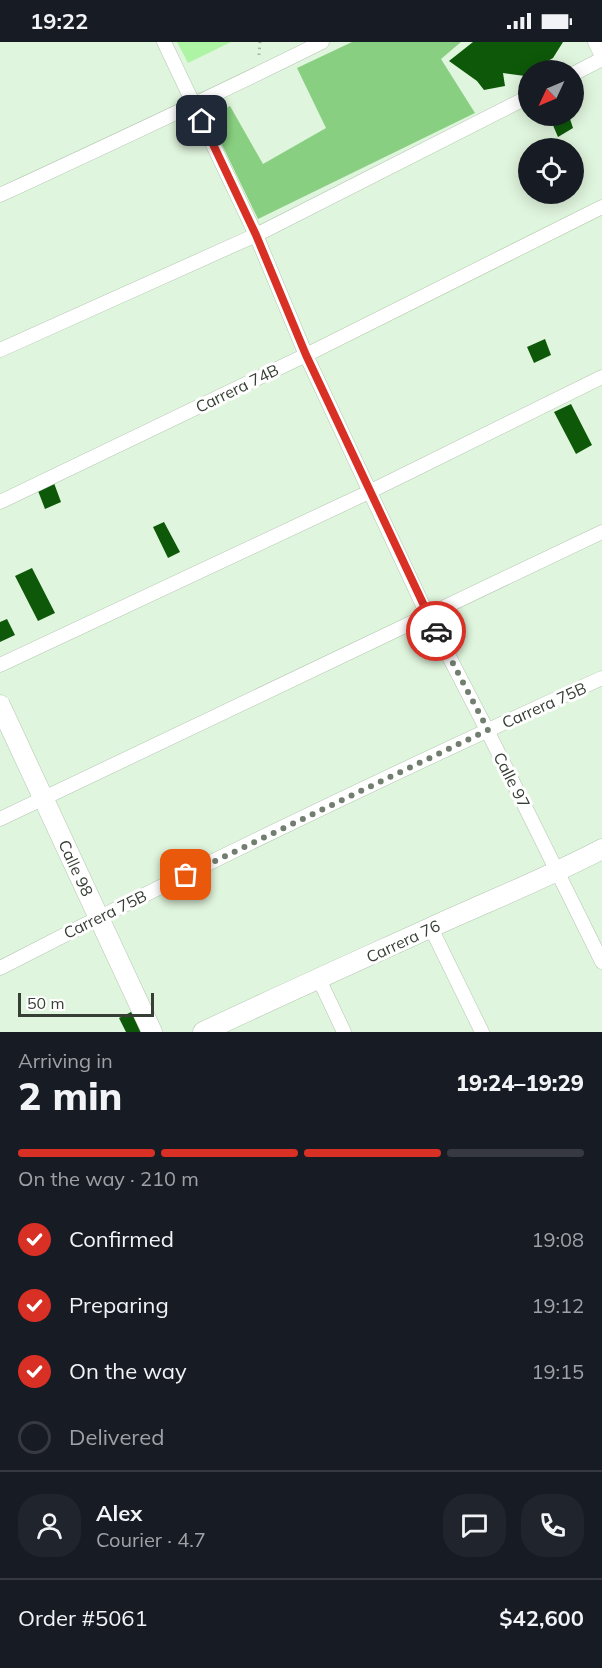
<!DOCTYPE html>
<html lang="en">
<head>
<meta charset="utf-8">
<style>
	:root { --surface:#171b24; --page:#20242c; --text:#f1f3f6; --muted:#9ea1a6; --line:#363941; --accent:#d93025 }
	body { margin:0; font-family:Mulish,sans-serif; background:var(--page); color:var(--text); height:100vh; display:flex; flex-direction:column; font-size:22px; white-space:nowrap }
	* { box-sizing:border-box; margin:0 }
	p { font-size:20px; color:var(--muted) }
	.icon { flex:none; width:33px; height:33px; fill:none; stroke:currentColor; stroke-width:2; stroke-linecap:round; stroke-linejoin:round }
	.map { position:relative; height:990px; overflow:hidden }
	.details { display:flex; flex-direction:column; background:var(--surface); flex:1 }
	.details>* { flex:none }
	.needle { width:39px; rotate:226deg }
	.controls { position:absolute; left:518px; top:18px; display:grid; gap:12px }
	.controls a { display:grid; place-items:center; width:66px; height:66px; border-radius:50%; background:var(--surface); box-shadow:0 3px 15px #0003; font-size:30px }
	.scale { position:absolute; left:18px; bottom:15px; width:136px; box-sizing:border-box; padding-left:6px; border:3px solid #363e35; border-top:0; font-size:16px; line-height:21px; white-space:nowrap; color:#363e35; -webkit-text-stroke:4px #fff; paint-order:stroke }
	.pin { position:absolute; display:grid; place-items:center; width:51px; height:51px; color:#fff; margin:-26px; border-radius:12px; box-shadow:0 3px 9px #0006 }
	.courier { position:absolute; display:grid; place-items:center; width:60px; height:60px; margin:-30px; border:4px solid #d93025; border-radius:50%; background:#fff; color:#222; box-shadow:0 2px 8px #0007 }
	.head em { font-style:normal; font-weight:800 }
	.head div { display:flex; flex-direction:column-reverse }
	.head { display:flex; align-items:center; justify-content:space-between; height:102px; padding:0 18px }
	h1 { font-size:39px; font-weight:800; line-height:45px }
	.bar { display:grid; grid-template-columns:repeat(4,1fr); gap:9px 6px; align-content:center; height:72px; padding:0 18px }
	.bar i { height:8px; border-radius:4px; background:var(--line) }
	.bar .selected { background:var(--accent) }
	.bar p { grid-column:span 4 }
	.line { display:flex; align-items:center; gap:15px; padding:0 18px; border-top:2px solid var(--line) }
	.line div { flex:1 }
	.round { display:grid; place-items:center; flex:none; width:63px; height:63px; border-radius:24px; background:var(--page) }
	ol { padding:0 18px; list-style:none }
	li { display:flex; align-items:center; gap:18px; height:66px }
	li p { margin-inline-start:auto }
	li .icon { padding:6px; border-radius:50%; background:var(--accent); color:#fff; stroke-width:4 }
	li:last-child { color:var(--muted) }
	li i { width:33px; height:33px; border:3px solid var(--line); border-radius:50% }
	.status { display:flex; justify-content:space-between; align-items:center; height:42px; padding:0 30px; background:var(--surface); direction:ltr }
	.status svg { height:16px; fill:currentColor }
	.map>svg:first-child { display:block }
</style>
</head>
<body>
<div class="status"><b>19:22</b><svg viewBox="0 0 49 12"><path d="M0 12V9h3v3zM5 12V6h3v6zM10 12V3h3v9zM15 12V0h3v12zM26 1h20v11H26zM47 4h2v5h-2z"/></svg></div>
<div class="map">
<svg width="602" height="990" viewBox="0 0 602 990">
	<rect width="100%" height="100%" fill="#e0f5dd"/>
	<path fill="#adf5a5" d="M177,0H231L188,21Z"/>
	<path fill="#89cf81" d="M352,0H461L441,17L475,71L258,177L208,74L230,64L263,122L326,86L297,26Z"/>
	<path fill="#0e5909" d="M473,0H563L553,16L533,28H528V32L525,34L503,31L505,44L484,48L477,39L449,19Z
		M549,74H569L573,86L558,95Z
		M545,297L551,313L534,321L527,305Z
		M571,362L592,403L576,412L554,370Z
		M51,433L61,460L45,467L35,441Z
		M164,480L180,510L168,516L153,485Z
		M32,526L55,571L38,579L15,534Z
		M7,577L15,593L0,600V580Z
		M133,969L144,990H126L119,976Z"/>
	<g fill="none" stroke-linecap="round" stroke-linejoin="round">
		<g stroke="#b2c7b0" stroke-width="15">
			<path id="street" d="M164,0L256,193L306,313L427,572L487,688L602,920
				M595,0L602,14
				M573,32L602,17
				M0,153C108,103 216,53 322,0
				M0,308L256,193L528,55
				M0,460L306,313L602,165
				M0,623L369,450L602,335
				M0,777L602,490
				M431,886L482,990
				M0,926C198,824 399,728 602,636
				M318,935L344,990"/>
		</g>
		<g stroke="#b2c7b0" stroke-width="21">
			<path id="secondary" d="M0,663L152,990
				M203,990C279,954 355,920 432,885C489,859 547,836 602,807"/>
		</g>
		<path stroke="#a5b5a2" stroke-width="3" stroke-dasharray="1.5 4.5" stroke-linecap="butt" d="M259,13L260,0"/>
		<use href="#street" stroke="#fff" stroke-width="14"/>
		<use href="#secondary" stroke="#fff" stroke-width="20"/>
	</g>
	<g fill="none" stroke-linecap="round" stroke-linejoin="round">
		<path stroke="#727e70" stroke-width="6" stroke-dasharray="0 10.8" d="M186,833L488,688L436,589"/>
		<path stroke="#d93025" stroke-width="8" d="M202,79L256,193L306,313L436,589"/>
	</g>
	<g text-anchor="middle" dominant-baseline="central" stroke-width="6" stroke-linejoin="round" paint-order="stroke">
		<g font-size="16" fill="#363e35" stroke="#fff">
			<text transform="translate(237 346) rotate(-26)">Carrera 74B</text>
			<text transform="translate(544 663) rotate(-24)">Carrera 75B</text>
			<text transform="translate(512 738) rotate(63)">Calle 97</text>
			<text transform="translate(76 826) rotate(65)">Calle 98</text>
			<text transform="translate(105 872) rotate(-26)">Carrera 75B</text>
			<text transform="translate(403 899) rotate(-25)">Carrera 76</text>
		</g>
	</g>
</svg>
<div class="controls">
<a><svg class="needle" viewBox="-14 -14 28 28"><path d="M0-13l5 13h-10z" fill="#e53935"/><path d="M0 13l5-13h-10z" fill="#9ea1a6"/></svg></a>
<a><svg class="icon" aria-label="locate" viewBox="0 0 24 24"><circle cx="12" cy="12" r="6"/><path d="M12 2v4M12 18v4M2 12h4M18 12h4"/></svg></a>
</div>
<div class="scale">50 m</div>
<div class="pin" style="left:186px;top:833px;background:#ea580c"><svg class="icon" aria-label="bag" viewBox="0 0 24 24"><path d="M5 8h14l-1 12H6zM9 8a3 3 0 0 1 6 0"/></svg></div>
<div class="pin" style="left:202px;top:79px;background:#1f2937"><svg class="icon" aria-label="home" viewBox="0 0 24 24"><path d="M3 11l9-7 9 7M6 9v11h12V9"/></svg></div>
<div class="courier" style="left:436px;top:589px"><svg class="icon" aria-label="car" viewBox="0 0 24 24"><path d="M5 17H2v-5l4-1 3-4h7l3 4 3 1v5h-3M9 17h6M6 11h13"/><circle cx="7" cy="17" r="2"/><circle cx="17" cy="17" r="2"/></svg></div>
</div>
<section class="details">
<div class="head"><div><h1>2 min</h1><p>Arriving in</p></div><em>19:24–19:29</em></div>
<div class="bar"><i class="selected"></i><i class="selected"></i><i class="selected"></i><i></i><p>On the way · 210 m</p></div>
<ol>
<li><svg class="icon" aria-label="check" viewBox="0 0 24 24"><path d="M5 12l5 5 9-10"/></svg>Confirmed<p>19:08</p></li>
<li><svg class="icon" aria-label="check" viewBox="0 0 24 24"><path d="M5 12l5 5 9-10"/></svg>Preparing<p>19:12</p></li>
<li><svg class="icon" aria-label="check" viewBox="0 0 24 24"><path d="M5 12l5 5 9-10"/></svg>On the way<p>19:15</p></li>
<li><i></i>Delivered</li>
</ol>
<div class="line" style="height:108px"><a class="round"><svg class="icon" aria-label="person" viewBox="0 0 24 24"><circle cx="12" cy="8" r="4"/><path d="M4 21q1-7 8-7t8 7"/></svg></a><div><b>Alex</b><p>Courier · 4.7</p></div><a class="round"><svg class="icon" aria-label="chat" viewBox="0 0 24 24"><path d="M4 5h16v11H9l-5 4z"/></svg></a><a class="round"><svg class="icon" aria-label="phone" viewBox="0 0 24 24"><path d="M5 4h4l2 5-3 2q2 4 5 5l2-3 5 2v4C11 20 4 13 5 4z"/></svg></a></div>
<div class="line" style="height:78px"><div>Order #5061</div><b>$42,600</b></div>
</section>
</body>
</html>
